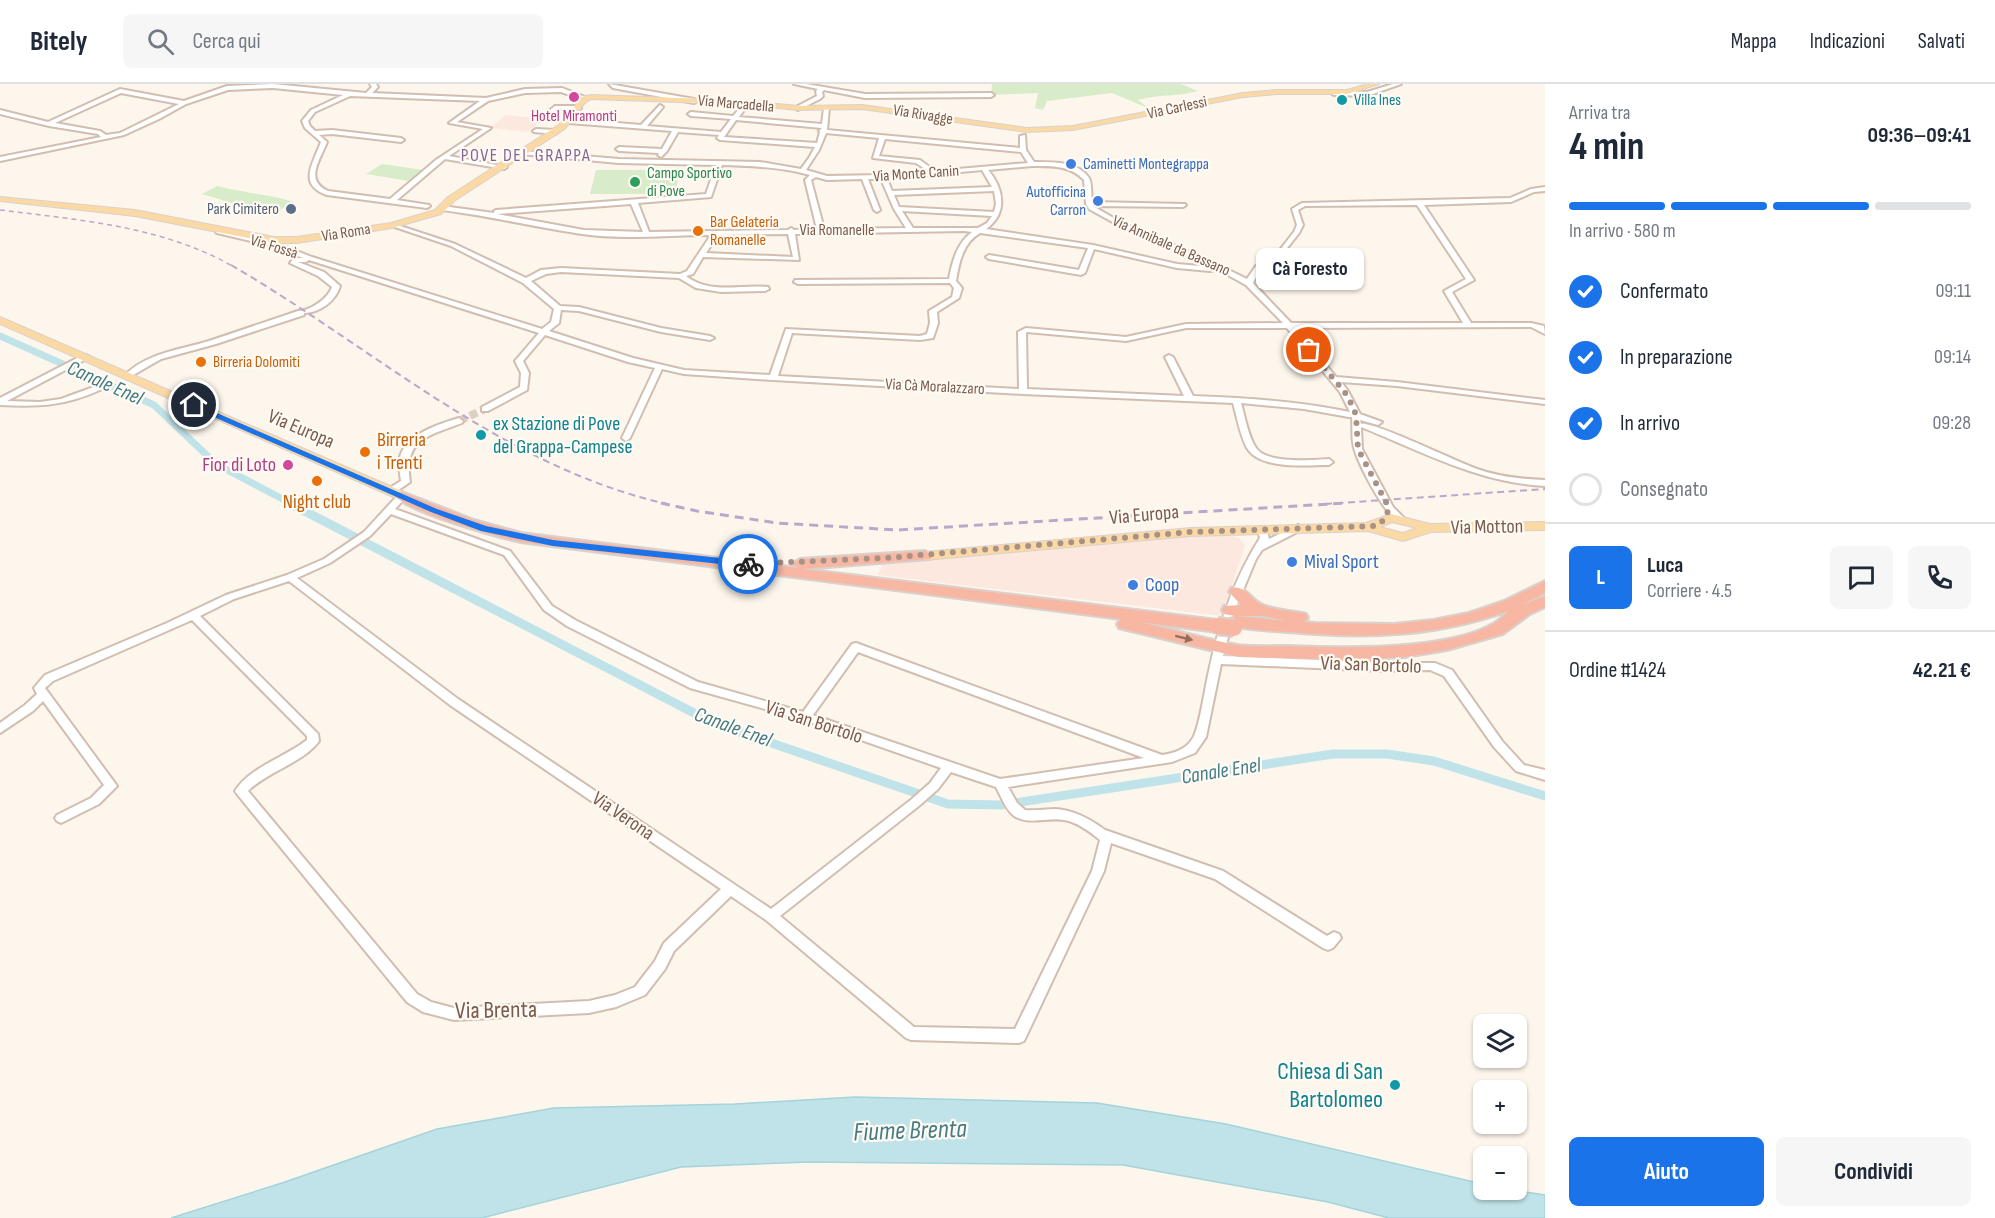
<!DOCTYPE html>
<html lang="it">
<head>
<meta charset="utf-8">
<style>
	:root { --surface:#fff; --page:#f6f6f7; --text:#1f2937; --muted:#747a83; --line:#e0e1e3; --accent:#1a73e8 }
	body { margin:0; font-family:"Sofia Sans Condensed",sans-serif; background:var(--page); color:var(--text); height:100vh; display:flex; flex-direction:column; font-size:22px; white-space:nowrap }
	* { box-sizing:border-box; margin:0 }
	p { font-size:20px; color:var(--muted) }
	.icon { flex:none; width:33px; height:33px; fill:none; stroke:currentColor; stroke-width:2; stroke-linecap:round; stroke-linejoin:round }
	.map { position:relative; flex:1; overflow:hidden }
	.drawer { display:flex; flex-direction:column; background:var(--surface); width:450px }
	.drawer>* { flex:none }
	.buttons { position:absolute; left:1473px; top:930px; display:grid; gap:12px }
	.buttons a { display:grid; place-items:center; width:54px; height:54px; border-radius:9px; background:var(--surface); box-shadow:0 2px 4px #0004; font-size:30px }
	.pin { position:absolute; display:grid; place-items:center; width:51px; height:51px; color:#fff; margin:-26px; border:3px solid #fff; border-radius:50%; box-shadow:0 2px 6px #0007 }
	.courier { position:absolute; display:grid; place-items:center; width:60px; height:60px; margin:-30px; border:4px solid #1a73e8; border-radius:50%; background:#fff; color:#222; box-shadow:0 2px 8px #0007 }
	.bubble { position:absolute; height:42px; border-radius:9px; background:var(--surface); box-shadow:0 2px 4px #0004; font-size:20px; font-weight:700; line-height:42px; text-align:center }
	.overview em { font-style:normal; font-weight:700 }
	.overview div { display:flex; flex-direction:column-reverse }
	.overview { display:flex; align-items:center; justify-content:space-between; height:102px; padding:0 24px }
	h1 { font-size:39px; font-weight:700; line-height:45px }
	.bar { display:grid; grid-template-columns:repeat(4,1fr); gap:9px 6px; align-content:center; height:72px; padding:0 24px }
	.bar i { height:8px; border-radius:4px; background:var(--line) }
	.bar .on { background:var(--accent) }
	.bar p { grid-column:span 4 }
	.line { display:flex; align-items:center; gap:15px; padding:0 24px; border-top:2px solid var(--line) }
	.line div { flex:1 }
	.round { display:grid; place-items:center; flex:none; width:63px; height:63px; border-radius:9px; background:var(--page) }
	ol { padding:0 24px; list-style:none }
	li { display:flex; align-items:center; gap:18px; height:66px }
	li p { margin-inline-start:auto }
	li .icon { padding:6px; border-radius:50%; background:var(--accent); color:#fff; stroke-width:4 }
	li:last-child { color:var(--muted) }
	li i { width:33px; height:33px; border:3px solid var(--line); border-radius:50% }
	.action { display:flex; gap:12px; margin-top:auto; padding:12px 24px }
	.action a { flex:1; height:69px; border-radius:9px; background:var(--accent); color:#fff; font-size:24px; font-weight:700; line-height:69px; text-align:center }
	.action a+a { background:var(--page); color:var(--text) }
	header { display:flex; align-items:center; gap:36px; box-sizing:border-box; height:84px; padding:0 30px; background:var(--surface); border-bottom:2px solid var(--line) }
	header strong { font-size:28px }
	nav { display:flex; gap:33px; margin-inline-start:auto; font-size:21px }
	.search { width:420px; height:54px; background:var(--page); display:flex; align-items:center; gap:15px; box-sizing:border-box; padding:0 21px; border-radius:9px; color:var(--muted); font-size:22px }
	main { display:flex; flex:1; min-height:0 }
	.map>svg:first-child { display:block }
</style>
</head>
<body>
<header>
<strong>Bitely</strong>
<div class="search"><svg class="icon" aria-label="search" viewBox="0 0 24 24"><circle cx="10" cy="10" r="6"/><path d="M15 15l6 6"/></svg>Cerca qui</div>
<nav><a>Mappa</a><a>Indicazioni</a><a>Salvati</a></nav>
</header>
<main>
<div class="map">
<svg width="1545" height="1134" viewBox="0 0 1545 1134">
	<rect width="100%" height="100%" fill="#fdf6ec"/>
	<path fill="#fde8e0" d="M506,31L543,35L528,48L490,44Z
		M1223,449L1239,454L1245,461L1222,532L878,491L883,479Z"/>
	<path fill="#d8ecc9" d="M992,0H1181L1198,7C1178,13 1157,10 1138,16L1150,25L1112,9L1047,17L1043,26L1035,24L1038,9L991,11Z
		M382,80L423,86L409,97L366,90Z
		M596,86H679L676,110H590Z
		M217,102C244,109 267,110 294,118L271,131L202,110Z"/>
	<path fill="#bfe3e8" stroke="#a5d3da" stroke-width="1.5" d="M855,1013L1097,1019L1226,1040L1483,1100L1484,1106H1512L1545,1111V1134H1389L1328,1118L1123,1081L809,1078L681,1083L482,1134H171L282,1099L437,1045L554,1024L735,1020Z"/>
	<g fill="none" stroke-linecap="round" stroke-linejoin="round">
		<path stroke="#bfe3e8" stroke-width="7" d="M0,252L154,321L216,380L292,420"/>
		<path stroke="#bfe3e8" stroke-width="9" d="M289,419L694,629L725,643L948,720L1001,721L1333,670H1387L1434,677L1545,712"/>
		<path stroke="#dcd0c4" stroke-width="8" stroke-dasharray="8 4" stroke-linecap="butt" d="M459,337L485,325"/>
		<g stroke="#d1beb0" stroke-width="4">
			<path id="minor" d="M273,0L366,9L372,3L370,0H376L378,3L372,9L486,14L525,5L562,4L588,14L585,16L561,8L525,9L488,17L457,38L491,44L449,72L507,83L504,85L445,75L397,116L429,121L430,122L427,124L327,111C297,100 313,80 321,58L305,44L302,37L311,26L343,11L273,4L228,6L186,20L159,35L124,51L0,77V73L101,53L98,50L49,42L0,30V26L48,38L120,5L184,17L227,2ZM121,9L179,20L120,49L106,51L100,47L55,39ZM350,12L480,17L449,39L483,45L436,76L390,115L328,107C304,96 320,76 327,58L319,51L332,50L401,58L404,56L401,54L332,46L315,47L310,42L308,37L315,28Z
				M609,0L694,15L697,17L694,19L613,4Z
				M794,0H806L865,10L991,9L994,11L991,13L865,14L824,6L822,8L823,12L820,15L798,26L796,25V23L817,12L816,7L818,5Z
				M1393,0H1401L1367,12L1334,11L1331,9L1334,7L1367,8Z
				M746,17L749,19L739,33L822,40L824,24L829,23L827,46L1020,64V52L1025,51L1026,66L1034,78C1051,78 1078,77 1089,94C1092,100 1091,111 1092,118L1185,120L1186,121L1183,123L1093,122L1122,139L1200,172L1247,195L1256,182L1276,171L1294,148L1297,141L1292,125L1302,119L1510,114L1531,105L1545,103V107L1534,108L1511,118L1424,121L1474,196L1452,208L1471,239H1531L1544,242L1545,250L1531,243L1295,244L1336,293L1397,298L1545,316V320L1397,302L1341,298L1348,307L1360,330L1382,338L1378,341L1360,336L1361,340C1373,337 1457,378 1477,385C1499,393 1521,395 1545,396V402C1479,399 1421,367 1361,343L1362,365L1393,423L1405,435L1400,438C1385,432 1360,383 1355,367C1351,357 1353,344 1352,333H1349L1304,325L1241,319C1245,333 1248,352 1256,364C1267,380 1312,376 1329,375L1333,378L1329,381C1307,381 1260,386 1247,364C1240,351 1237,333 1233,319L1023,310L773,296L684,290L662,285L630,354L626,357L622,354L655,284L628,278L545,251L523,277L529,289L527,306L488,327H482V323L520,303L521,289L515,277L539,249L309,176L306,178H298L324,188L340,202C336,217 319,229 304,229V231L216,260L161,275L128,294L124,292C146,269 180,266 209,257C239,247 268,237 298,227C310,227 328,215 332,203L318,192L290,179L294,174H303L272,162L217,149L216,148L219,146L276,159L312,173L542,245L551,238L554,225L523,199L451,162L389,141L394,140L455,160L526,194L541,186L561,184L680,190L687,187L711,151C669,151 624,156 582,150C535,143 489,132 442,126L439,124L442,122L494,129V127L496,126L706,110L716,81L619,79L520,70V68L522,67L619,75L760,78L801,85L809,74L815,63L720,56L717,54L719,51L678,48L667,67L661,73L658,71L659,69L619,67L616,65L619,63L662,65L672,47L569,39L566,37L569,35L641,41L660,21L663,23L647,42L721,48L731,35L691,32L688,30L691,28L733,32ZM736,36L822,44L819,47L820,48L817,59L724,53ZM826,49L879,54L873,74L916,79L928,87L883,91L827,92L806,86L819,66ZM885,55L1021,68L1028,79L935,87L920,76L879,72ZM722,81C752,82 781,83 810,91L805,96L817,145L794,146L791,144L788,146L649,148L638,119L711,113ZM1032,82C1051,82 1070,81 1084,96L1086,120L1089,125L1118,141L1212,183L1177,180L1093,161L986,145C1008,130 1004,104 988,86ZM982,86L992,103L892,107L887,95ZM816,93L827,96L862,95L874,126L877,128L880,126L868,95H881L894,125L906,144L824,145L811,96ZM994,107L996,120L994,128L899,123L894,111ZM631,120L643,148L584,146L497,130ZM1417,121L1466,195L1444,207L1463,239H1291L1253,199L1261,184L1280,173L1299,149L1303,141L1298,126L1305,122ZM902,127L992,132L987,139L978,144H913ZM964,147L972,148C957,159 952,178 949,195L795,196L794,198L798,200L950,199L954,204L952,213L929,227L930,239L927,250L920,252L786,245L770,291L684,286L633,274L549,247L559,239L561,226L579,227L661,248L710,256L714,254L710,252L661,244L579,223L560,222L531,197L546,190L561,188L679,194L696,204L721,208L765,207L769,205L768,203C740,200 710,211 686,192L693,190L703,173L799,176L795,150ZM980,149L1088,164L1079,186L989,171L986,173L989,175L1081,191L1085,189L1094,165L1177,184L1210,187L1219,186L1246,201L1283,239L1186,240L1126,253L1026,244L1018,248L1019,305L778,292L792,249L920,256L933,254L938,239L937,228L959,214L962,204L956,197C959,178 963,159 980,149ZM788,150L793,173L706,169L718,151ZM1186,244H1287L1340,308L1350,328C1298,317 1246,314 1193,312L1173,273L1169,271L1165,273L1184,312L1027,305L1026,249L1027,248L1126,257Z
				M555,22H578L581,24L578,26L558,25L543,37H539V35Z
				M536,45L555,46L558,48L555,50L534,48L533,47Z
				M83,271H86L90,273L7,317L40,318L61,315L99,301H102V305C66,322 39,323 0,321V314Z
				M459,334L463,337L462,339C428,352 403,355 410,398L394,409H388L386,407L388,405L401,397C400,389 398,381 400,373C406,350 439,340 459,334Z
				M402,409L407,412L395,425L510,467L552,522L575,536L698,598L803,628L852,560L856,559L1162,671C1174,669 1186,666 1193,654C1200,642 1205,603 1209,587C1219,539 1234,495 1260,454L1258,445L1260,443H1266L1269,455L1298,441L1303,444L1301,446L1262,466L1256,475L1236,523L1223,572L1385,579H1435L1452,586L1502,657L1524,681L1545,686V696L1516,687L1494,663L1444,592L1430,586L1385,587L1221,580L1206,653L1195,669L1172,678L1008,703L1017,719L1025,726C1035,727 1045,725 1055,725C1074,726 1090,735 1105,746L1223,787L1327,852L1334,848L1339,850L1341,854L1333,864L1328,866L1323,864L1215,795L1111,759L1104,787L1024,957L1019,959L911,956L906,954L766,836L731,812L674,867L665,885L645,911L616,923L589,929L454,936L423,928L407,918L237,710L235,707C249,685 279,675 300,661L307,656V652L192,536L53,597L45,604L117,702L99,720L61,739L57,737L55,734L57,731L91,714L104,701L43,617L33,627L0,649V639L25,621L37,610L34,604L45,591L167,539L226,511L287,491L324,475L364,448L399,410ZM391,430L504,471L544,526L567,542L690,604L804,636L941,684L930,699L912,715L771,825L458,615L297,494L330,479L370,452ZM289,497L450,621L721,805L664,859L655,877L635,903L615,911L589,917L454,924L431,918L417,910L248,707C268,687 303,679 319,657L318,650L200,532L234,515ZM858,568L1144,674L1000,695L813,631ZM951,688L996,703C1001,712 1005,724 1013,731C1027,742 1048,733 1064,736C1077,738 1089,747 1100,756L1092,787L1015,945L914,943L780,832L920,721L938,705Z"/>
		</g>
		<g stroke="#dad1cd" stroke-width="2">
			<path id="major" d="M1368,0H1379L1347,10H1277L1243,13L1073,46L1027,48L862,25L798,26L736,20L591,15C580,19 573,38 563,46L454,117L441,130L392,144L297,159H274L135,132L0,117V113L135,126L274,153H297L391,139L435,126L448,113L557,42L566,35L581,13L591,11L736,16L798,22L862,21L1027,44L1073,42L1243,9L1277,6H1347Z
				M0,233L406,409L408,412L406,415H398L0,240Z
				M1391,430L1430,440L1545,438V446L1431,448L1403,457L1368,447L1191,452L925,476L919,472L925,468L1191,444L1366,439ZM1392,438L1417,444L1403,449L1380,443Z"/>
		</g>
		<g stroke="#dad1cd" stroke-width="4">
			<path id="highway" d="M402,408L474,436L521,449L798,484L792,480L800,475L925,467L933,472L930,475L802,485L1217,536L1223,538L1225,542L1223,546L1217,548L1139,538C1172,545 1204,555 1237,561C1254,563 1272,562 1288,562C1340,564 1476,569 1508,527C1434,553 1366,555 1289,548C1270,547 1248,546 1229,541L1227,537L1229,533L1235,532L1224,530L1222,526L1224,522L1241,521L1229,508L1231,504C1245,501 1249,513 1259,519C1272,527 1291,526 1306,530L1308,534L1304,538L1314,539L1394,540L1433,536L1469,529L1504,517L1545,497V509L1521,521L1545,512V523L1530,530L1503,550L1447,566L1405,573L1350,576L1239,573L1119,544L1117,540L1121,535L521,458C497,453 409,428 395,412L397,409ZM1236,532H1264L1286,537Z"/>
		</g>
		<use href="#minor" fill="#fff" fill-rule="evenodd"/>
		<use href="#major" fill="#fbd9a5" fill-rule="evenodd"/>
		<use href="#highway" fill="#f7b7a3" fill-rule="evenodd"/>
		<path stroke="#b9a8c9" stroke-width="1.5" stroke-dasharray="5 4" stroke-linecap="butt" d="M0,126C79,136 163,142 234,183"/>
		<path stroke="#b9a8c9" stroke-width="2" stroke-dasharray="7 4.5" stroke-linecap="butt" d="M231,181C374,264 503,383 667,420
			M1325,420L1545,405"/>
		<path stroke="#b9a8c9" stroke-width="3" stroke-dasharray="9 6" stroke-linecap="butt" d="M661,419L697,427L777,439L897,446L1346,419"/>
		<g stroke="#dad1cd" stroke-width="20" stroke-linecap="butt">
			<path id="highway-bridge" d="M1217,542L1234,544"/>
		</g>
		<use href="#highway-bridge" stroke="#f7b7a3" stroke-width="16"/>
	</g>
	<defs><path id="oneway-solid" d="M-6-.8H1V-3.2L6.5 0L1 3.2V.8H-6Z" transform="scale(1.5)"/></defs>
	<use fill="#936e5e" href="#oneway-solid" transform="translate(1184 554) rotate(14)"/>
	<path fill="#1a73e8" d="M194,319L437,425L486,442L553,456L748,477L753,480L748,483L553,462L481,447L431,428L191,323L190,321Z"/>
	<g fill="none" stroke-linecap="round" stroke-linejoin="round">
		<path stroke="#a89285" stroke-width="6" stroke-dasharray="0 10.8" d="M748,480L886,474L1191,448L1376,442L1385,435L1389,424L1358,365L1356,331L1352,321L1344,307L1309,266"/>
	</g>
	<g fill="#d1479c" stroke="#fffaf3" stroke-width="2">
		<circle cx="574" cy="13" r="6"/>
		<circle cx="288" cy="381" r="6"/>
	</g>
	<g fill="#0f9aa8" stroke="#fffaf3" stroke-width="2">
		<circle cx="1342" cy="16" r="6"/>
		<circle cx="481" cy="351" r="6"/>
		<circle cx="1395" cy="1001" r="6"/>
	</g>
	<g fill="#3f7fe0" stroke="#fffaf3" stroke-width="2">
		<circle cx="1071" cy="80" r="6"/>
		<circle cx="1098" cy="117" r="6"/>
		<circle cx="1292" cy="478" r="6"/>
		<circle cx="1133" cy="501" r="6"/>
	</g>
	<circle fill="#2e9e5b" stroke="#fffaf3" stroke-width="2" cx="635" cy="98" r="6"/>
	<circle fill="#5c6f8a" stroke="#fffaf3" stroke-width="2" cx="291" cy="125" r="6"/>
	<g fill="#e8710a" stroke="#fffaf3" stroke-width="2">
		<circle cx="698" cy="147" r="6"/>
		<circle cx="201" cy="278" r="6"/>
		<circle cx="365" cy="368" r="6"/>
		<circle cx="317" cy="397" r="6"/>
	</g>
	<g text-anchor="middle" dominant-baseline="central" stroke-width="4.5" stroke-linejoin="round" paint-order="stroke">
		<g font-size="16" fill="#0d838f" stroke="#fffaf3" text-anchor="start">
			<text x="1354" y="16">Villa Ines</text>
		</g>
		<g font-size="16" fill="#7a5c4d" stroke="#fffaf3">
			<text transform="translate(736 20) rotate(5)">Via Marcadella</text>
			<text transform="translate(1177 24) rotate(-12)">Via Carlessi</text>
			<text transform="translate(923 31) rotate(9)">Via Rivagge</text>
			<text transform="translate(916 90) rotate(-4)">Via Monte Canin</text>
			<text x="837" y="146">Via Romanelle</text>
			<text transform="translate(346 149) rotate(-9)">Via Roma</text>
			<text transform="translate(1171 162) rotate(24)">Via Annibale da Bassano</text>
			<text transform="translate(274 163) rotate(17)">Via Fossà</text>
			<text transform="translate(935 303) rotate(3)">Via Cà Moralazzaro</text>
		</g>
		<g font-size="16" fill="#b23c85" stroke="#fffaf3">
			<text x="574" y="32">Hotel Miramonti</text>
		</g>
		<g font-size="16" fill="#366cbe" stroke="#fffaf3" text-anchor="start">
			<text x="1083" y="80">Caminetti Montegrappa</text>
			<text x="1086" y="108" text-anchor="end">Autofficina<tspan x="1086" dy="18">Carron</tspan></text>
		</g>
		<g font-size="16" fill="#27864d" stroke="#fffaf3" text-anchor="start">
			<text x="647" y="89">Campo Sportivo<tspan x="647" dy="18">di Pove</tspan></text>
		</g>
		<g font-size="16" fill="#4e5e75" stroke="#fffaf3" text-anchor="end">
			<text x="279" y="125">Park Cimitero</text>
		</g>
		<g font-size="16" fill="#c56008" stroke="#fffaf3" text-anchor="start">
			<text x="710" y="138">Bar Gelateria<tspan x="710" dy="18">Romanelle</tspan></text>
			<text x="213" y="278">Birreria Dolomiti</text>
		</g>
		<g font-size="18" letter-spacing="1.5" fill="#846695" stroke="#fffaf3">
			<text x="526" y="71">POVE DEL GRAPPA</text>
		</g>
		<g font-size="20" fill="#0d838f" stroke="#fffaf3" text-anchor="start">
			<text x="493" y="340">ex Stazione di Pove<tspan x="493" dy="23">del Grappa-Campese</tspan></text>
		</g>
		<g font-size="20" fill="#7a5c4d" stroke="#fffaf3">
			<text transform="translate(301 345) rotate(23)">Via Europa</text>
			<text transform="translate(1144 431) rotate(-5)">Via Europa</text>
			<text transform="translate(1487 443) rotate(-1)">Via Motton</text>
			<text transform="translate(1371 581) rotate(2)">Via San Bortolo</text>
			<text transform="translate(814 638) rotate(18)">Via San Bortolo</text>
			<text transform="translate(623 732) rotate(34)">Via Verona</text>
		</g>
		<g font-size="20" fill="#c56008" stroke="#fffaf3" text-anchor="start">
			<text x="377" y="356">Birreria<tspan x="377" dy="23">i Trenti</tspan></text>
			<text x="317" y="418" text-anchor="middle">Night club</text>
		</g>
		<g font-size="20" fill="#b23c85" stroke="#fffaf3" text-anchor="end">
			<text x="276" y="381">Fior di Loto</text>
		</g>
		<g font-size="20" fill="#366cbe" stroke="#fffaf3" text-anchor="start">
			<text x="1304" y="478">Mival Sport</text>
			<text x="1145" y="501">Coop</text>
		</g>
		<g font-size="21" font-style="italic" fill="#437c86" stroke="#fffaf3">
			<text transform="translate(105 299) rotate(24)">Canale Enel</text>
			<text transform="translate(733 643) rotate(20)">Canale Enel</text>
			<text transform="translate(1221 687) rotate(-9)">Canale Enel</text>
		</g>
		<g font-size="24" fill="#7a5c4d" stroke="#fffaf3">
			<text transform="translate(496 926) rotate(-1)">Via Brenta</text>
		</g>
		<g font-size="24" fill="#0d838f" stroke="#fffaf3" text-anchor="end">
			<text x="1383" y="987">Chiesa di San<tspan x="1383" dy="28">Bartolomeo</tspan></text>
		</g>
		<g font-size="26" font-style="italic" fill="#437c86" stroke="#fffaf3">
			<text transform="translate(910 1047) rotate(-2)">Fiume Brenta</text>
		</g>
	</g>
</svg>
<div class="buttons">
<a><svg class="icon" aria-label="layers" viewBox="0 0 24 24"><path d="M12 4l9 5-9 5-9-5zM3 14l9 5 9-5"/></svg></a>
<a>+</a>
<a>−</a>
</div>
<div class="pin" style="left:1309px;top:266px;background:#ea580c"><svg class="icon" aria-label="bag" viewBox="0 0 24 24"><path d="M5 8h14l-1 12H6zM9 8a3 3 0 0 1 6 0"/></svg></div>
<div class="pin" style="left:194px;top:321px;background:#1f2937"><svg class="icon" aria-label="home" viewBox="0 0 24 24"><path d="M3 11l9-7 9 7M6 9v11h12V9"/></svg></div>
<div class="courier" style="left:748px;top:480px"><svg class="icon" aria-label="bike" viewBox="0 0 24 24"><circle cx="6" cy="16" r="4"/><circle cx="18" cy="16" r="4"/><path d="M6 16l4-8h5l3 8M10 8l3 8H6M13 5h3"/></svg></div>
<div class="bubble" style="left:1256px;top:164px;width:108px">Cà Foresto</div>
</div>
<section class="drawer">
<div class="overview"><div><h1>4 min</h1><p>Arriva tra</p></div><em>09:36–09:41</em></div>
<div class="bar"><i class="on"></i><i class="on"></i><i class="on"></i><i></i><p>In arrivo · 580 m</p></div>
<ol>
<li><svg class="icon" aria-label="check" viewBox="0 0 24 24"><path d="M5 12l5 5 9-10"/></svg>Confermato<p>09:11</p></li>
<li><svg class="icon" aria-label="check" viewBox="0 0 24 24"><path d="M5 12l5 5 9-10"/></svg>In preparazione<p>09:14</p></li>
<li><svg class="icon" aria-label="check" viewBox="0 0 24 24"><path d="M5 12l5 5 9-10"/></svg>In arrivo<p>09:28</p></li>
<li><i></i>Consegnato</li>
</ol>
<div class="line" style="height:108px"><b class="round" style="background:var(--accent);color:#fff">L</b><div><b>Luca</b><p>Corriere · 4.5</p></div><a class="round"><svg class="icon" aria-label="chat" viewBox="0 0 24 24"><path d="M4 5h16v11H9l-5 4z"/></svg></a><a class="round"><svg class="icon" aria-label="phone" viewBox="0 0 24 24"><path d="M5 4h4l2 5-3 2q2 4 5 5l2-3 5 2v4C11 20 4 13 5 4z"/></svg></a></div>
<div class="line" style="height:78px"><div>Ordine #1424</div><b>42.21 €</b></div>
<div class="action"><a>Aiuto</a><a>Condividi</a></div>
</section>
</main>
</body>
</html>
